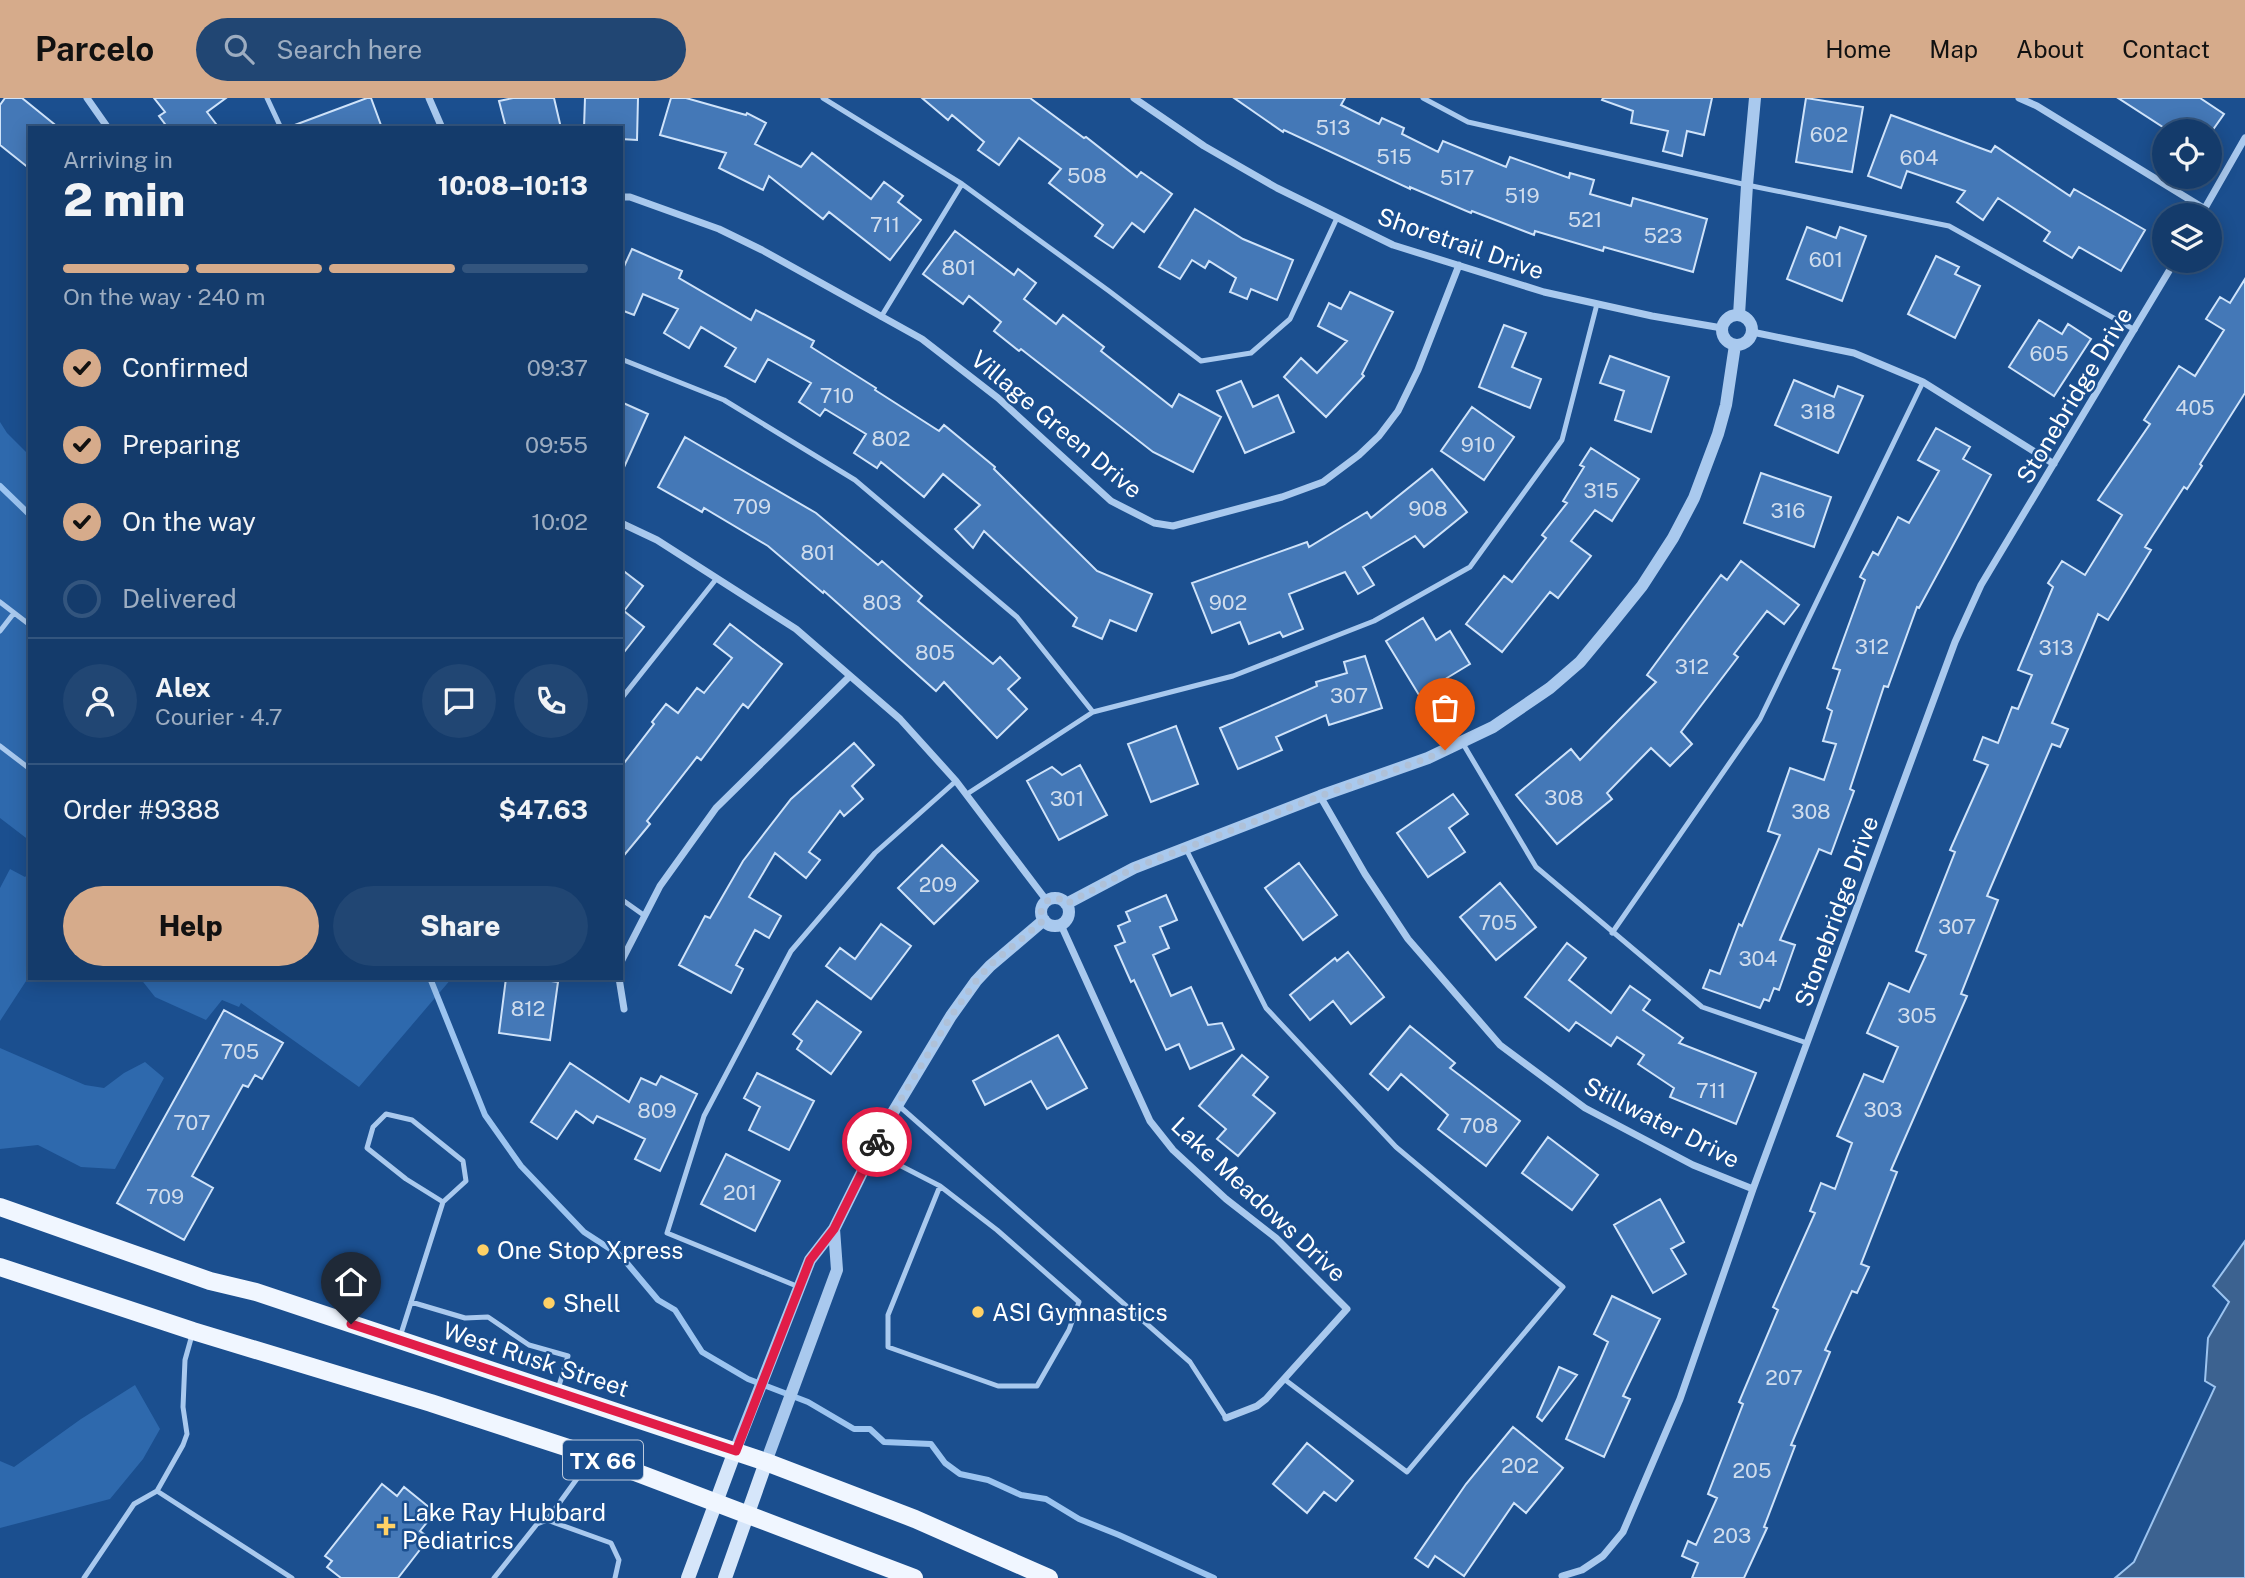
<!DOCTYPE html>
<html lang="en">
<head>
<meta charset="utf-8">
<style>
	:root { --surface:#143b6b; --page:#214673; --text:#f1f3f6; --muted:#9dadc1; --line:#33557e; --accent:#d6ab8b }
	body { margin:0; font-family:"Public Sans",sans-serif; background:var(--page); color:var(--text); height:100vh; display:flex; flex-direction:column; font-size:26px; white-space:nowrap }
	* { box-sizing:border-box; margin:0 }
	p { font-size:23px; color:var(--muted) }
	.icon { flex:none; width:38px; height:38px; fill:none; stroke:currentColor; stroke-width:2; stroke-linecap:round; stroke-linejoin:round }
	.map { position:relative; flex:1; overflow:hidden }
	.sheet { position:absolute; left:28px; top:28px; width:595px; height:854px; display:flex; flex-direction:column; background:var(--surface); border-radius:0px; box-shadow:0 4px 18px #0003,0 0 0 2px var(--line) }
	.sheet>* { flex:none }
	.controls { position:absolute; left:2152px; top:21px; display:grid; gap:14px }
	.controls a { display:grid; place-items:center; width:70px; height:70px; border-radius:50%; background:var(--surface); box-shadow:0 4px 18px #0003,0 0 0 2px var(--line); font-size:35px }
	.pin { position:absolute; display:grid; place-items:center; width:60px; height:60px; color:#fff; margin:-72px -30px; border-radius:50% 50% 50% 0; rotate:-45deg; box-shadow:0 0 7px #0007 }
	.pin .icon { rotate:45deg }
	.courier { position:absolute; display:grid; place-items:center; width:70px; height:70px; margin:-35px; border:5px solid #e11d48; border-radius:50%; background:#fff; color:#222; box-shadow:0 2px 9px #0007 }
	.overview em { font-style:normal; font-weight:800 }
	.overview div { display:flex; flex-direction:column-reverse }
	.overview { display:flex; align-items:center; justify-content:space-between; height:119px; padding:0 35px }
	h1 { font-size:46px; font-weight:800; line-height:52px }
	.bar { display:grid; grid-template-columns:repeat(4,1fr); gap:10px 7px; align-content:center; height:84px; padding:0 35px }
	.bar i { height:9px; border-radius:5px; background:var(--line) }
	.bar .on { background:var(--accent) }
	.bar p { grid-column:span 4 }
	.line { display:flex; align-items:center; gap:18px; padding:0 35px; border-top:2px solid var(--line) }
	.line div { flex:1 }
	.round { display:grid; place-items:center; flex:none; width:74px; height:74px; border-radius:37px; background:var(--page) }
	ol { padding:0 35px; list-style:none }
	li { display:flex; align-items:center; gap:21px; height:77px }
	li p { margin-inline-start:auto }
	li .icon { padding:7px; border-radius:50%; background:var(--accent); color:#111; stroke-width:4 }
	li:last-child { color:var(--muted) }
	li i { width:38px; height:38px; border:4px solid var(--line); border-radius:50% }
	.action { display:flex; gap:14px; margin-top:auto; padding:14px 35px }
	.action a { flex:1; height:80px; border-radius:42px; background:var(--accent); color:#111; font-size:28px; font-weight:800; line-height:80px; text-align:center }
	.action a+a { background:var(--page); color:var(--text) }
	header { display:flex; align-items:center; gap:42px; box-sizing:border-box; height:98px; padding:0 35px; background:var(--accent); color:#111 }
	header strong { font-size:33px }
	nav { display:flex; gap:38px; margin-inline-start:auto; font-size:24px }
	.search { width:490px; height:63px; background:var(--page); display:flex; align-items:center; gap:18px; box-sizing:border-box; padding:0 24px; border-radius:38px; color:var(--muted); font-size:26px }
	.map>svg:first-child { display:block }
</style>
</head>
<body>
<header>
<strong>Parcelo</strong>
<div class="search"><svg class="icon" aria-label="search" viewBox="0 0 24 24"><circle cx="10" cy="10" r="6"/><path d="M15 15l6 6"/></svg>Search here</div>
<nav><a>Home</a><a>Map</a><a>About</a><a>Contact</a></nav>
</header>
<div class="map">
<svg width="2245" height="1480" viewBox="0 0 2245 1480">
	<rect width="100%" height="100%" fill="#1b4f8f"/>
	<path fill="#2e69ad" d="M0,324L7,335L30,358V743L0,720Z
		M10,771L25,779L30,774V877L0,923V790Z
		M140,880H452L359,989L241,905L239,909L222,902L206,922L155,899Z
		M0,950L85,987L104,990L124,975L145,964L164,980L115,1071L81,1069L38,1047L0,1051Z
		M135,1287L160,1331L143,1361L110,1401L0,1430V1363L14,1369L81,1321Z"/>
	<path fill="#3c6290" stroke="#9cc4f0" stroke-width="2" d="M2245,1143V1480H2115L2134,1464L2215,1289L2205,1283L2208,1240L2229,1204L2213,1188Z"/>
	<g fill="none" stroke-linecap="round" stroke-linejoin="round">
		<path stroke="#9cc4f0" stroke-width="6" d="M0,388L30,417
			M430,880L485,1017L521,1068L584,1134L621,1158L658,1202L675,1212L702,1254L748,1281L808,1304L854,1331H870L884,1344L931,1346L945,1365L960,1376L988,1382L1021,1397L1046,1401L1079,1421L1119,1437L1214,1480"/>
	</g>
	<path fill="#4478b7" stroke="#cfe3fa" stroke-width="2" d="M5,0H22L59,30H30V71L0,47V7Z
		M154,0H226L207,14L219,30H168L159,18L165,14Z
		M367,0H371L382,30H292V28Z
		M513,0H554L561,30H506L499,3Z
		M585,0H638L637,42L621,41V30H584Z
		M671,0H686L746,17L747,15L766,25L755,46L801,69L812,55L871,101L884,84L903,98L898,104L921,122L890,162L829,114L823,121L769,78L763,92L719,70L726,55L660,37Z
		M922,0H1030L1084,40L1086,39L1137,79L1141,74L1172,96L1144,134L1132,125L1113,150L1095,138L1103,127L1049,85L1061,71L1019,40L999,67L978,52L984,44L952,17L948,22Z
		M1234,0H1345L1341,7L1379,26L1382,20L1404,30L1402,36L1438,54L1443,43L1506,69L1510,59L1569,80L1570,75L1594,82L1590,96L1631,108L1633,100L1707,121L1693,174L1604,149L1603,153L1535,133L1534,137L1472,113L1471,115L1410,89V91L1284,32L1283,34Z
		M1603,0H1712L1704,37L1687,33L1682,58L1663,53L1668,33L1631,25L1633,13L1602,2Z
		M1806,0L1863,9L1852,74L1796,64Z
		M2118,0H2200L2224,16L2212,33H2169Z
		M1891,17L1991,54L1995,48L2070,98L2074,91L2145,132L2121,173L2079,149L2072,160L2044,143L2050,134L1998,100L1983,122L1957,104L1965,93L1907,73L1901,90L1868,78Z
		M1195,111L1243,141L1293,162L1277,202L1251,191L1247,201L1230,194L1236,180L1209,163L1205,170L1192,162L1180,181L1159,169Z
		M1807,129L1836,140L1840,129L1866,138L1842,203L1787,181Z
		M955,133L1014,177L1018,171L1036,185L1024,201L1056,226L1063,217L1104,249L1101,253L1172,309L1179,296L1221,319L1193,374L1153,354L1021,251L1019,253L994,233L1001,224L969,198L963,206L923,176Z
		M632,151L682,173L679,180L751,222L756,212L814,243L811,249L876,290L875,292L939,333L944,327L995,369L994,371L1097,473L1152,496L1136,533L1110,522L1102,541L1073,528L1077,520L984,433L973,450L955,431L980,407L943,376L924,399L881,364L877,370L854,355L866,336L825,311L820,318L799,304L811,285L768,261L755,284L725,268L736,250L701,229L689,250L664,235L678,211L643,196L634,217L621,212V175Z
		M1936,158L1959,169L1955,176L1980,188L1955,240L1908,216Z
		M2245,181V295L2200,366L2202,368L2187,391L2184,389L2145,449L2151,452L2108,522L2098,516L2052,625L2068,631L2060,649L2052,646L1987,798L1998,802L1961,896L1967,898L1891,1072L1897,1074L1861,1166L1869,1169L1857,1195L1852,1193L1825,1252L1830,1254L1791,1347L1795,1348L1764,1429L1767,1430L1744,1480H1692L1698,1465L1682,1458L1688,1443L1696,1447L1717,1400L1708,1396L1743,1306L1739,1304L1778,1212L1773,1209L1815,1115L1810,1113L1821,1085L1835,1091L1852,1045L1837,1038L1864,976L1883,984L1898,949L1867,935L1889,885L1909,894L1926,857L1916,853L1955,754L1950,752L1988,667L1974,662L1983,639L1998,645L2012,609L2018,611L2032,577L2018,572L2053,489L2048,485L2062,463L2085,477L2122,417L2098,402L2150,326L2144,322L2179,268L2195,278L2224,232L2206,221L2220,199L2230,205Z
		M1350,194L1393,214L1362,276L1364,278L1326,319L1284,279L1301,260L1317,275L1347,243L1318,228L1329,205L1341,211Z
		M2039,222L2062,236L2068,226L2091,241L2054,298L2009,269Z
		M1504,227L1526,235L1512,269L1541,281L1530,310L1479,289Z
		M1610,258L1669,279L1651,334L1615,322L1624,293L1600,285Z
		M1794,282L1834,299L1838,288L1863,298L1838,355L1775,327Z
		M1241,283L1253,309L1278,297L1294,334L1245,355L1217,293Z
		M621,304L648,316L621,376Z
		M1472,309L1514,339L1484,382L1441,353Z
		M1936,330L1970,349L1963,361L1991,377L1919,510L1917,509L1888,589L1884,588L1850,691L1854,693L1831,756L1819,751L1780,842L1795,847L1779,892L1774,890L1769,903L1764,901L1760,910L1703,890L1710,872L1720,876L1739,826L1742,828L1780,737L1768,733L1790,670L1824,682L1836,646L1823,643L1832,613L1827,610L1840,572L1833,570L1865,482L1860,479L1873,454L1878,457L1898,419L1909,425L1939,373L1918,362Z
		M685,339L816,415L878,467L882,463L922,498L918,503L993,566L1000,559L1020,580L1008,591L1027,611L997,640L944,584L936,593L824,493L823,495L768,448L704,410L702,414L658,389Z
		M1591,350L1639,381L1612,423L1595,412L1571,443L1591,458L1558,500L1550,494L1502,554L1466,526L1504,478L1512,484L1546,440L1542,437L1567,405L1563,403L1584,369L1580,367Z
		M1432,371L1467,414L1424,449L1415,438L1363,469L1374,487L1358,496L1345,474L1289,496L1303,531L1283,539L1280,534L1249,546L1240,524L1212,535L1192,485L1307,444L1309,449L1367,414L1371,420Z
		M1761,375L1831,399L1814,449L1744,425Z
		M1741,463L1799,507L1784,526L1767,513L1734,556L1738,559L1681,634L1692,646L1670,668L1651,650L1607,695L1612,701L1557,746L1516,697L1571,651L1580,662L1656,584L1647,577L1721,477L1727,482Z
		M621,471L643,488L624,513L644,529L621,558Z
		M1423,520L1436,542L1450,533L1470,566L1419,597L1386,543Z
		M730,526L782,566L748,610L743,606L701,662L697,659L647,723L650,726L621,761V669L654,626L652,624L666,606L678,615L697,590L704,595L732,560L714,546Z
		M1365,558L1382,610L1329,627L1326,617L1276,639L1282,652L1238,671L1220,630L1317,588L1316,584L1347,575L1344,564Z
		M1176,628L1198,686L1151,704L1128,646Z
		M854,645L874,667L852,688L863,701L844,718L840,713L809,754L820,762L806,780L775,755L749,799L781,818L769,840L755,832L736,867L743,871L731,895L679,867L705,818L710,820L743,763L791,701Z
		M1080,667L1107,717L1059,742L1027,683L1052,669L1062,677Z
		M1453,696L1468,716L1449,730L1465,754L1428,779L1397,735Z
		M942,747L978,783L934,826L898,790Z
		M1299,765L1337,817L1303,842L1265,790Z
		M1500,785L1536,829L1496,862L1460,819Z
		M1166,797L1177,822L1160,829L1169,850L1153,857L1171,898L1191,889L1208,927L1222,925L1234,951L1190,971L1179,946L1166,952L1134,882L1131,884L1115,848L1125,844L1118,828L1130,823L1126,814Z
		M881,826L911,848L871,901L826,868L840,850L855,861Z
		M1567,845L1586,860L1569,882L1611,915L1630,888L1650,902L1643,912L1683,940L1679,945L1756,975L1736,1026L1670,999L1674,990L1638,966L1644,957L1617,939L1611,948L1576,924L1569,933L1525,899Z
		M1348,854L1384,899L1351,926L1333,903L1310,922L1290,897L1335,860L1337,863Z
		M506,880H531L558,884L550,942L499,935Z
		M817,903L861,934L831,976L797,951L802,943L793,936Z
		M224,912L283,945L262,981L255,977L248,989L243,987L192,1078L213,1090L184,1142L117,1105Z
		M1410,928L1455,965L1450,970L1520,1023L1486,1068L1438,1031L1448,1017L1401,976L1388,992L1370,976Z
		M1058,937L1087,990L1047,1011L1031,983L985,1007L973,983Z
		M1242,957L1268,979L1253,997L1275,1015L1238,1058L1217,1041L1226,1031L1199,1008Z
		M570,965L629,1004L641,980L656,987L661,978L697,996L660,1073L635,1061L645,1041L597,1018L593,1025L576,1013L557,1041L531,1024Z
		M757,975L814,1003L789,1052L749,1032L760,1009L744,1000Z
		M1548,1039L1598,1077L1572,1112L1522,1075Z
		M726,1056L780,1083L755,1133L701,1106Z
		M1660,1101L1684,1144L1671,1151L1686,1176L1653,1195L1614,1127Z
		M1612,1198L1660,1221L1623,1298L1630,1301L1604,1359L1566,1341L1608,1244L1594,1236Z
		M1559,1269L1577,1277L1542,1323L1537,1319Z
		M1513,1329L1563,1370L1526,1415L1514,1405L1464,1478L1435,1458L1428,1469L1415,1460L1466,1386Z
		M1307,1345L1353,1383L1336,1403L1324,1394L1307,1415L1273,1386Z
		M382,1386L397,1398L404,1389L430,1410L422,1419L428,1423L420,1433L429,1440L398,1480H341L327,1469L332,1463L325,1458Z"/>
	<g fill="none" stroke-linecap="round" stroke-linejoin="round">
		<path stroke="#a9c9ee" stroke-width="5" d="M267,0L281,30
			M823,0L962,86L881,219
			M1423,0L1468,24L1747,87L1949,128L2135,232
			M962,86L1109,193L1201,263L1251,255L1290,221L1337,120
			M621,261L724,302L855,382L1017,519L1093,614L967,696
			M0,504L30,527
			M0,533L14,515
			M621,601L717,480
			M1093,614L1233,578L1374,523L1470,469L1562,342L1597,206
			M1462,644L1536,769L1702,909L1807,945
			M0,648L30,671
			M1185,749L1266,910L1396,1049L1563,1189L1407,1374L1284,1281
			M621,801L645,818
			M1612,835L1760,621L1923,284
			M898,1007L1190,1264L1226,1320
			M874,1054L940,1088L997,1132L1079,1204L1069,1232L1037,1288H998L888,1249V1217L940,1088
			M799,1189L667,1135L704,1018L791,853L875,755L956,683
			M411,1204L465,1220L488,1219L529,1247L568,1258L558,1291
			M192,1237L185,1262L183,1309L187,1336L183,1347L157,1393L292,1480
			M400,1239L443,1104L406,1081L367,1050L373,1029L386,1016L412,1022L463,1063L466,1083L443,1104
			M592,1360L547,1422L611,1445L619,1462L615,1480
			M84,1480L134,1406L157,1393
			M494,1480L537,1426L547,1422"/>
		<path stroke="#a9c9ee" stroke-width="7" d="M87,0L108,30
			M429,0L442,30
			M1134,0L1204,48L1277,90L1393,147L1544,194L1652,218L1722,230
			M2019,0L2037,8L2205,111
			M621,99H630L719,131L762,152L922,241L998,300L1111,403L1154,425L1173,428L1282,399L1323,384L1359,357L1379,338L1398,313L1418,272L1459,167
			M2201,117L2245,40
			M1752,234L1854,255L1923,284L2054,366
			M621,425L657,442L796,531L900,621L956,683L1047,803
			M1320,698L1365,776L1408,841L1500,947L1585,1010L1693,1067L1753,1091
			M1061,827L1150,1023L1173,1052L1226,1101L1276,1140L1347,1211L1266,1301L1257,1308L1226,1320
			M621,864L660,788L716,710L850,578
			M619,880L624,911
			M1562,1478L1582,1472L1603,1458L1623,1434L1680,1301L1753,1091L1955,544L1981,487L2175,163"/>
		<path stroke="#a9c9ee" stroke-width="12" d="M1739,217L1747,87L1755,0
			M1722 232a15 15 0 1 1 30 0a15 15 0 1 1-30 0Z
			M1041 814a14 14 0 1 1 28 0a14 14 0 1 1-28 0Z
			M1066,806L1134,770L1320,698L1428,660L1493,629L1550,590L1580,564L1609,529L1642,488L1673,440L1694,400L1718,336L1726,307L1735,247
			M735,1353L810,1162L834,1131L886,1026L951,918L976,883L990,868L1044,822
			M766,1364L837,1172L834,1131"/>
		<path stroke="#d6e6fa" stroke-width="14" d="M688,1480L735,1353
			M725,1480L766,1364"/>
		<path stroke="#f0f6ff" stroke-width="18" d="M0,1109L210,1183L256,1194L766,1364L915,1421L1049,1480
			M0,1169L193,1233L431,1305L593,1358L914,1480"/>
	</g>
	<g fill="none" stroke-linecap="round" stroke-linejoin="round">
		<path stroke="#afc1d8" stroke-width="7" stroke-dasharray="0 12.6" d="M877,1044L886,1026L951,918L976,883L989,868L1044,822L1041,814L1047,803L1058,800L1066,806L1134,770L1320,698L1428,660L1445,652"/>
		<path stroke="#e11d48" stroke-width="9" d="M351,1226L736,1353L810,1162L834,1131L877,1044"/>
	</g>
	<g fill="#ffd166" stroke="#1b4f8f" stroke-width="2.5">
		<circle cx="483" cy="1152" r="7"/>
		<circle cx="549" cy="1205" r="7"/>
		<circle cx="978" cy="1214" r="7"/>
		<path d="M382.5 1417.5h7v7h7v7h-7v7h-7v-7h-7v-7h7z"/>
	</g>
	<g text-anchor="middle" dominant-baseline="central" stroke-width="5" stroke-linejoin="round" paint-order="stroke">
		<g font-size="21" fill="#d0dded">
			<text x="1333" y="29">513</text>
			<text x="1829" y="36">602</text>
			<text x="1394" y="58">515</text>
			<text x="1919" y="59">604</text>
			<text x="1087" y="77">508</text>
			<text x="1457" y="79">517</text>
			<text x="1522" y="97">519</text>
			<text x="1585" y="121">521</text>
			<text x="885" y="126">711</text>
			<text x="1663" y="137">523</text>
			<text x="1826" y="161">601</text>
			<text x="959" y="169">801</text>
			<text x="2049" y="255">605</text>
			<text x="837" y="297">710</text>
			<text x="2195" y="309">405</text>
			<text x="1818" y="313">318</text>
			<text x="891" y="340">802</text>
			<text x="1478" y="346">910</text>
			<text x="1601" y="392">315</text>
			<text x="752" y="408">709</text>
			<text x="1428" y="410">908</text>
			<text x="1788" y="412">316</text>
			<text x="818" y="454">801</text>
			<text x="882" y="504">803</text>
			<text x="1228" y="504">902</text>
			<text x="1872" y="548">312</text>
			<text x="2056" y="549">313</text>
			<text x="935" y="554">805</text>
			<text x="1692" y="568">312</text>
			<text x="1349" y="597">307</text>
			<text x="1564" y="699">308</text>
			<text x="1067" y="700">301</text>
			<text x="1811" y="713">308</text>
			<text x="938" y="786">209</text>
			<text x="1498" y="824">705</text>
			<text x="1957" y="828">307</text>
			<text x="1758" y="860">304</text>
			<text x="528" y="910">812</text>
			<text x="1917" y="917">305</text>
			<text x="240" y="953">705</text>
			<text x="1711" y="992">711</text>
			<text x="1883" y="1011">303</text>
			<text x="657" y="1012">809</text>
			<text x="192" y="1024">707</text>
			<text x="1479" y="1027">708</text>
			<text x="740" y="1094">201</text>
			<text x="165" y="1098">709</text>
			<text x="1784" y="1279">207</text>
			<text x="1520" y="1367">202</text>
			<text x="1752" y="1372">205</text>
			<text x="1732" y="1437">203</text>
		</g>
		<rect fill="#1b4f8f" stroke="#bbcadd" stroke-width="2" x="563" y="1342.5" width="80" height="39" rx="5"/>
		<g font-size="23" font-weight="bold" fill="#fff">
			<text x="603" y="1362">TX 66</text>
		</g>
		<g font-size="24" fill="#fff" stroke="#1b4f8f">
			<text transform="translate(1461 145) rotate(19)">Shoretrail Drive</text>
			<text transform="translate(2074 297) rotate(-59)">Stonebridge Drive</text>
			<text transform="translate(1057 326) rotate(40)">Village Green Drive</text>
			<text transform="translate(1836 813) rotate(-70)">Stonebridge Drive</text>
			<text transform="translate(1662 1024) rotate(27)">Stillwater Drive</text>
			<text transform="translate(1259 1101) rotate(43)">Lake Meadows Drive</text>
			<text transform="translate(536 1261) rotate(18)">West Rusk Street</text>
		</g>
		<g font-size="24" fill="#fff" stroke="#1b4f8f" text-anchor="start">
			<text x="497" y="1152">One Stop Xpress</text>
			<text x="563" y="1205">Shell</text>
			<text x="992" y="1214">ASI Gymnastics</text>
			<text x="402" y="1414">Lake Ray Hubbard<tspan x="402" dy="28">Pediatrics</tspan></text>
		</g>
	</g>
</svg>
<div class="controls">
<a><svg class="icon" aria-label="locate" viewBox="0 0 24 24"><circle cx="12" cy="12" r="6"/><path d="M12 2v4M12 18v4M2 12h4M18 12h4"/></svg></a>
<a><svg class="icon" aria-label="layers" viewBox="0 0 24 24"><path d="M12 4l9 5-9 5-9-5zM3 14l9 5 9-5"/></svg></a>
</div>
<div class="pin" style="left:1445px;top:652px;background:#ea580c"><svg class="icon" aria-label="bag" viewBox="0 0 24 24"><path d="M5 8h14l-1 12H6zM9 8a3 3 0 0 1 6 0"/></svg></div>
<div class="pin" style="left:351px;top:1226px;background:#1f2937"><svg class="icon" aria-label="home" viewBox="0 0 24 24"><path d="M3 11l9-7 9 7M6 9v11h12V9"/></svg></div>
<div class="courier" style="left:877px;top:1044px"><svg class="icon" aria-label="bike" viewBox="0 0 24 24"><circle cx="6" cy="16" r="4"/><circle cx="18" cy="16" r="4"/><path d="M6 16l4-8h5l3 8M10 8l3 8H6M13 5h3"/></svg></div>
<section class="sheet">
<div class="overview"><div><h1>2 min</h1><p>Arriving in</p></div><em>10:08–10:13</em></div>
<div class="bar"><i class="on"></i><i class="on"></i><i class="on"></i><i></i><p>On the way · 240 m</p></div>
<ol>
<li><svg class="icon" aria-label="check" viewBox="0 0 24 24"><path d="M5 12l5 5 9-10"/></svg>Confirmed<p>09:37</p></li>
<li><svg class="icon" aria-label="check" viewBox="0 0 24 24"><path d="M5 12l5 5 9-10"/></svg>Preparing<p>09:55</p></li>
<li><svg class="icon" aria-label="check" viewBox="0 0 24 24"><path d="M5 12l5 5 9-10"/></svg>On the way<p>10:02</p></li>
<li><i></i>Delivered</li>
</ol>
<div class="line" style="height:126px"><a class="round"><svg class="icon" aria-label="person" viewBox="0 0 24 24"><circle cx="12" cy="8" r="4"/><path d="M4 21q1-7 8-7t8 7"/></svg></a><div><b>Alex</b><p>Courier · 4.7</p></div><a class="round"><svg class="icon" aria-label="chat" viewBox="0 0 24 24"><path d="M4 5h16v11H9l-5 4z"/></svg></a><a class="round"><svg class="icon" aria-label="phone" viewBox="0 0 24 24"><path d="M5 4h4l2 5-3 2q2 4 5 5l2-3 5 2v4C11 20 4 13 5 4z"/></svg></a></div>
<div class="line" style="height:91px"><div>Order #9388</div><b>$47.63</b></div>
<div class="action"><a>Help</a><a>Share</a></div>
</section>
</div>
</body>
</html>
